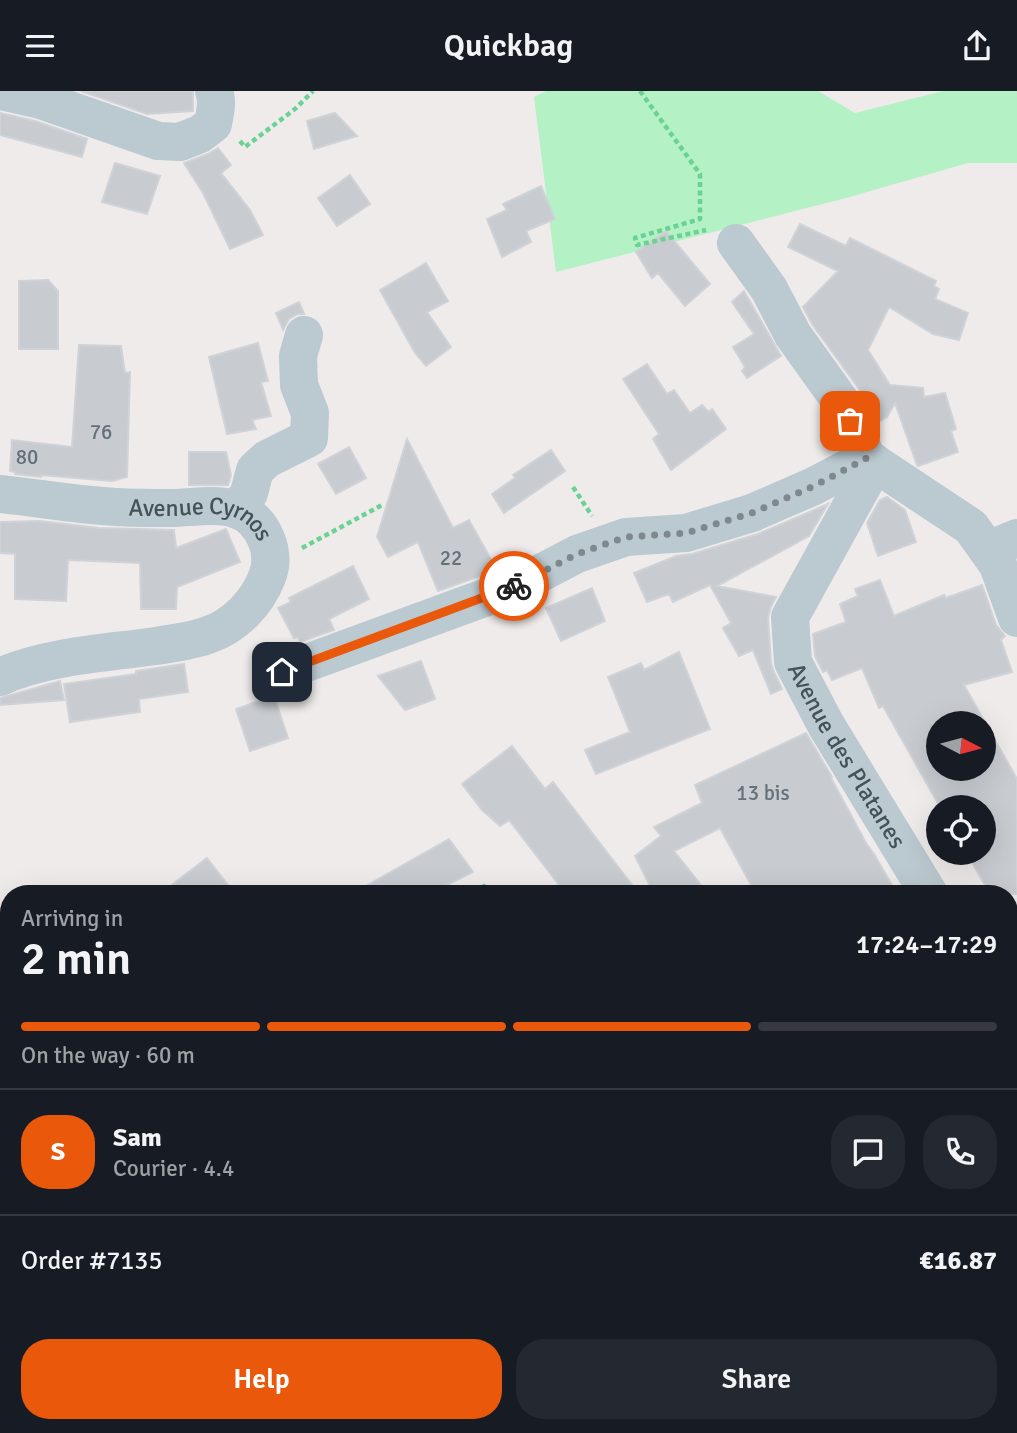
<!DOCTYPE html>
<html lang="en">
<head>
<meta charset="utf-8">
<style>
	:root { --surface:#171b24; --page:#242831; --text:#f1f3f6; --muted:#9ea1a6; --line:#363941; --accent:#ea580c }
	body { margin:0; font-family:Signika,sans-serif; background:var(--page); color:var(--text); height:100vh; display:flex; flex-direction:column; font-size:26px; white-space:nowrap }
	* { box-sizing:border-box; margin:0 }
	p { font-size:23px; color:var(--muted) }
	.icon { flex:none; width:38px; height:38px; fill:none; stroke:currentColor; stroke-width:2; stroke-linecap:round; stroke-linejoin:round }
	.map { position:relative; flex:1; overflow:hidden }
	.panel { position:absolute; left:0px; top:794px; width:1018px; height:548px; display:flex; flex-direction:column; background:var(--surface); border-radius:28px 28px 0 0; box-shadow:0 7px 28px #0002 }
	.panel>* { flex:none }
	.needle { width:46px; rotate:96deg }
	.fabs { position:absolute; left:926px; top:620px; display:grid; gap:14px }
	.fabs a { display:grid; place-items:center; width:70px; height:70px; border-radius:50%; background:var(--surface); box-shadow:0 7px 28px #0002; font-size:35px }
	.pin { position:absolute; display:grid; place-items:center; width:60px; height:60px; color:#fff; margin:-30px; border-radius:14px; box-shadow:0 4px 10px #0006 }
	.courier { position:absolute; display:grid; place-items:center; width:70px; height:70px; margin:-35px; border:5px solid #ea580c; border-radius:50%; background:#fff; color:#222; box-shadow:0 2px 9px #0007 }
	.head em { font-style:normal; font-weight:600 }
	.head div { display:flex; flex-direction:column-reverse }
	.head { display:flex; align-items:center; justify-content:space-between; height:119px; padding:0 21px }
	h1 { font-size:46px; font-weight:600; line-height:52px }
	.bar { display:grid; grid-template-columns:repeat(4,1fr); gap:10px 7px; align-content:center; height:84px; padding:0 21px }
	.bar i { height:9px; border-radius:5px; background:var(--line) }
	.bar .current { background:var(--accent) }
	.bar p { grid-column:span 4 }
	.line { display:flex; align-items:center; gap:18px; padding:0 21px; border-top:2px solid var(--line) }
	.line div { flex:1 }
	.round { display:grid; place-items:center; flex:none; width:74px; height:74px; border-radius:28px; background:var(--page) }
	.button { display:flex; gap:14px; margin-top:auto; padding:14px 21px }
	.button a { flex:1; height:80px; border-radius:28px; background:var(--accent); color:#fff; font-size:28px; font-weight:600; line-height:80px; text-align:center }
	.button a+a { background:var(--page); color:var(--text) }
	header { display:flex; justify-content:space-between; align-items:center; height:91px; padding:0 21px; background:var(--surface); font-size:32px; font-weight:600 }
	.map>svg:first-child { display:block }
</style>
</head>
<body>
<header><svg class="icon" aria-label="menu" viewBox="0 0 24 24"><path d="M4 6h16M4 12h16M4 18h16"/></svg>Quickbag<svg class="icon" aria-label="share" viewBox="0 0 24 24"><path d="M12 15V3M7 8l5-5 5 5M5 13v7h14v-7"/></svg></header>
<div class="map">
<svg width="1017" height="1342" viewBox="0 0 1017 1342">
	<rect width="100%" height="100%" fill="#efebeb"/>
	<path fill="#b4f1c5" d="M546,0H818L855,22L943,0H1017V72H968L846,107L556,181L534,6Z
		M1017,1328V1342H958L994,1334H1010V1330Z"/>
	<path fill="#c8ccd1" stroke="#cfd3d8" stroke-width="2" fill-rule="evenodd" d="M81,0H193V20L147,23Z
		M0,22L35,30L87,48L82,66L0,44Z
		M335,22L357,45L314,58L307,30Z
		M218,57L231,74L221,82L250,119L263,144L230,158L203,102L184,72L208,63Z
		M115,72L160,85L147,123L102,111Z
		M350,84L370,113L337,135L318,107Z
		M541,95L555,128L526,140L531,151L502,166L487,128L507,119L503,113Z
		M800,133L846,155L850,147L936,190L934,195L939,198L935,208L968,222L959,249L933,243L889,216L868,259L890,294L923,297L924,306L945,302L956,338L951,340L958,361L918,375L917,374L895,312L887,326L875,333L859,298L812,233L803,216L838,180L788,156Z
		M666,140L710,193L685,215L658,182L652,187L636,161Z
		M426,172L448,210L427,221L451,256L426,275L415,262L380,199Z
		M48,189L58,200V258H19V190Z
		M744,200L781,265L747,287L742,280L745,276L733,256L754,243L732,211Z
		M299,211L304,223H298L289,228L283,239L276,222Z
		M258,252L268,290L261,291L271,325L252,329L256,338L227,343L209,266Z
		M79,254L121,255L125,282L130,281L127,386L112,390L41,384V386L15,383V381L10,380L12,349L72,356Z
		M647,273L667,303L674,299L690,322L702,314L709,321L712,318L726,338L671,379L653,348L659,343L623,288Z
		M407,348L453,437L469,429L497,479L438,500L418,451L388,466L377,446Z
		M349,356L366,387L336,403L318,373Z
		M551,359L565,380L504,422L492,403L515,387L513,384Z
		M189,361H226L231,384L228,394H189Z
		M887,406L905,419L916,451L878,465L867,432L880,409Z
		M828,413L809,445L717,495L776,506L771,515L768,527L771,572L774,581L782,598L771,603L753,559L739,565L723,537L731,532L710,494L673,511L669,503L647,511L634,482L676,465L692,463L758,443Z
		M40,430L99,437L174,439L176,457L226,438L240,471L177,496L176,518H141L140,472L68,469L66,510L15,508V463L0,462V431Z
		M353,475L369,508L329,528L334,539L300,551L298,546L294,547L278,517L291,511L289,507Z
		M880,489L894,525L944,504L946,507L982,494L996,534L1005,545L1001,549L1012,581L964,594L1017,688V803H990L966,761H984V716H940L883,615L879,617L862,577L832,589L827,579L823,581L815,565L813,543L846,531L840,513L858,505L855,498ZM938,632H984V677H938Z
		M592,497L605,530L561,550L546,517Z
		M679,561L710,638L596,683L585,659L630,641L608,586L641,572L644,579Z
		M421,570L435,608L405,619L378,585Z
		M184,573L188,601L139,608L140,621L70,631L64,593L136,583V580Z
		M60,590L64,609L0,614V607Z
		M274,605L288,647L250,660L236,618Z
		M806,642L832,686L831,687L866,752L874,763L897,803H756L720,737L674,760L708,803H654L635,765L661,745L654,736L702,712L695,694Z
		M512,655L545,698L553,691L639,803H566L509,729L500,735L482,719L462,693Z
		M449,748L473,781L429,803H352Z
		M207,767L235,803H160Z"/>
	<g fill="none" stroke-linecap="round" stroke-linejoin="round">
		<path stroke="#6ad293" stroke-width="4.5" stroke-dasharray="5 3.5" stroke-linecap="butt" d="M640,0L700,83V128L635,147L637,154L706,139
			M240,50L245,56L295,18L313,0
			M573,396L592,425
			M302,457L384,413
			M468,803L484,795L491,803
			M0,1025L9,1020"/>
		<g stroke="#bbc9d0" stroke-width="38">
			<path d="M1,0L41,9L158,50L180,51L200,43L213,33C215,23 218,10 214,0"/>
			<path d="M736,152L769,198L793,244L841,311L867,367"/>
			<path d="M867,367L971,436L998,474L1017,527"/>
			<path id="s1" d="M875,372L790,526L793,571L826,634L929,803"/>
			<path id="s2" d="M0,403C39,407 77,414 116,416C136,417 155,417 175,417C195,416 220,412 238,419C263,429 277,461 267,486C257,512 235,535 208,544C192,550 174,552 156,555C107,562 45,565 0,586"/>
			<path d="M238,419L249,402L255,379L267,368L309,347L310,322L299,294L298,265L304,244"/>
			<path d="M988,459L1017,447"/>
			<path d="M282,581L514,496L577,463L626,446L686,442L752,422L814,395L867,367"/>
			<path d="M1010,936L1017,948"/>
			<path d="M1010,1016L1017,1009"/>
			<path d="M1010,1301L1017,1299"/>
			<path d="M274,1334L278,1342"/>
			<path d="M520,1334L527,1342"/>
			<path d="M912,1334L914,1342"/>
			<path d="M598,1342L608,1334"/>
		</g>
		<path stroke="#a8bfce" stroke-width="38" d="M1010,1073L1017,1071
			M0,1272L9,1270"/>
	</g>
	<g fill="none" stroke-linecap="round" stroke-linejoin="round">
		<path stroke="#7f888d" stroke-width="7" stroke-dasharray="0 12.6" d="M514,495L577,463L626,446L686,442L752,422L814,395L867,367L850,330"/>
		<path stroke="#ea580c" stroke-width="9" d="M282,581L514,495"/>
	</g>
	<g text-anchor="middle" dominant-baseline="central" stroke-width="6" stroke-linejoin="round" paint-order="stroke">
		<g font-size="21" fill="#647078">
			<text x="101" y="341">76</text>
			<text x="27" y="366">80</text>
			<text x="451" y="467">22</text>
			<text x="763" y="702">13 bis</text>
		</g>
		<g font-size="24" fill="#43525a" stroke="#fff">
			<text stroke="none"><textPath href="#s2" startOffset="205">Avenue Cyrnos</textPath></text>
			<text stroke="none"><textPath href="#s1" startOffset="329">Avenue des Platanes</textPath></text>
		</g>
	</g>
</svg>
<div class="fabs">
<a><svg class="needle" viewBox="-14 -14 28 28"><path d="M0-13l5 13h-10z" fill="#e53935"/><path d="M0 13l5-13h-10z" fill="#9ea1a6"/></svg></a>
<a><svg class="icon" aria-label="locate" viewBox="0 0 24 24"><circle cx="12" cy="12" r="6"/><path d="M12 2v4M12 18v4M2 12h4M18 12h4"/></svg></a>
</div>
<div class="pin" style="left:850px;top:330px;background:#ea580c"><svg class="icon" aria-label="bag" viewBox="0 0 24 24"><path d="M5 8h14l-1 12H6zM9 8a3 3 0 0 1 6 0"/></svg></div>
<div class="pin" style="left:282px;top:581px;background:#1f2937"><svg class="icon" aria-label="home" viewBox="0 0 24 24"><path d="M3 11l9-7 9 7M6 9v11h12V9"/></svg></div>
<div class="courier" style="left:514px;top:495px"><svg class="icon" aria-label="bike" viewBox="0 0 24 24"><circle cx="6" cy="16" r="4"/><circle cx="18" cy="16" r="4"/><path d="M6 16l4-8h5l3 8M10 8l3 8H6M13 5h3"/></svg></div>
<section class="panel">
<div class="head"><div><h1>2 min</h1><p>Arriving in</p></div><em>17:24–17:29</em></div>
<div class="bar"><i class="current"></i><i class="current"></i><i class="current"></i><i></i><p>On the way · 60 m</p></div>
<div class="line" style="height:126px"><b class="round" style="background:var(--accent);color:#fff">S</b><div><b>Sam</b><p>Courier · 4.4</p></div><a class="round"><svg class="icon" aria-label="chat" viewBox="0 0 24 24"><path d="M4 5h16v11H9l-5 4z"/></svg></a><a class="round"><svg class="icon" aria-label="phone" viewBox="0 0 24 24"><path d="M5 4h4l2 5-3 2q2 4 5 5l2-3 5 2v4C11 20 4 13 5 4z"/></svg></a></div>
<div class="line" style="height:91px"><div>Order #7135</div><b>€16.87</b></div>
<div class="button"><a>Help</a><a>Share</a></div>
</section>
</div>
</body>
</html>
